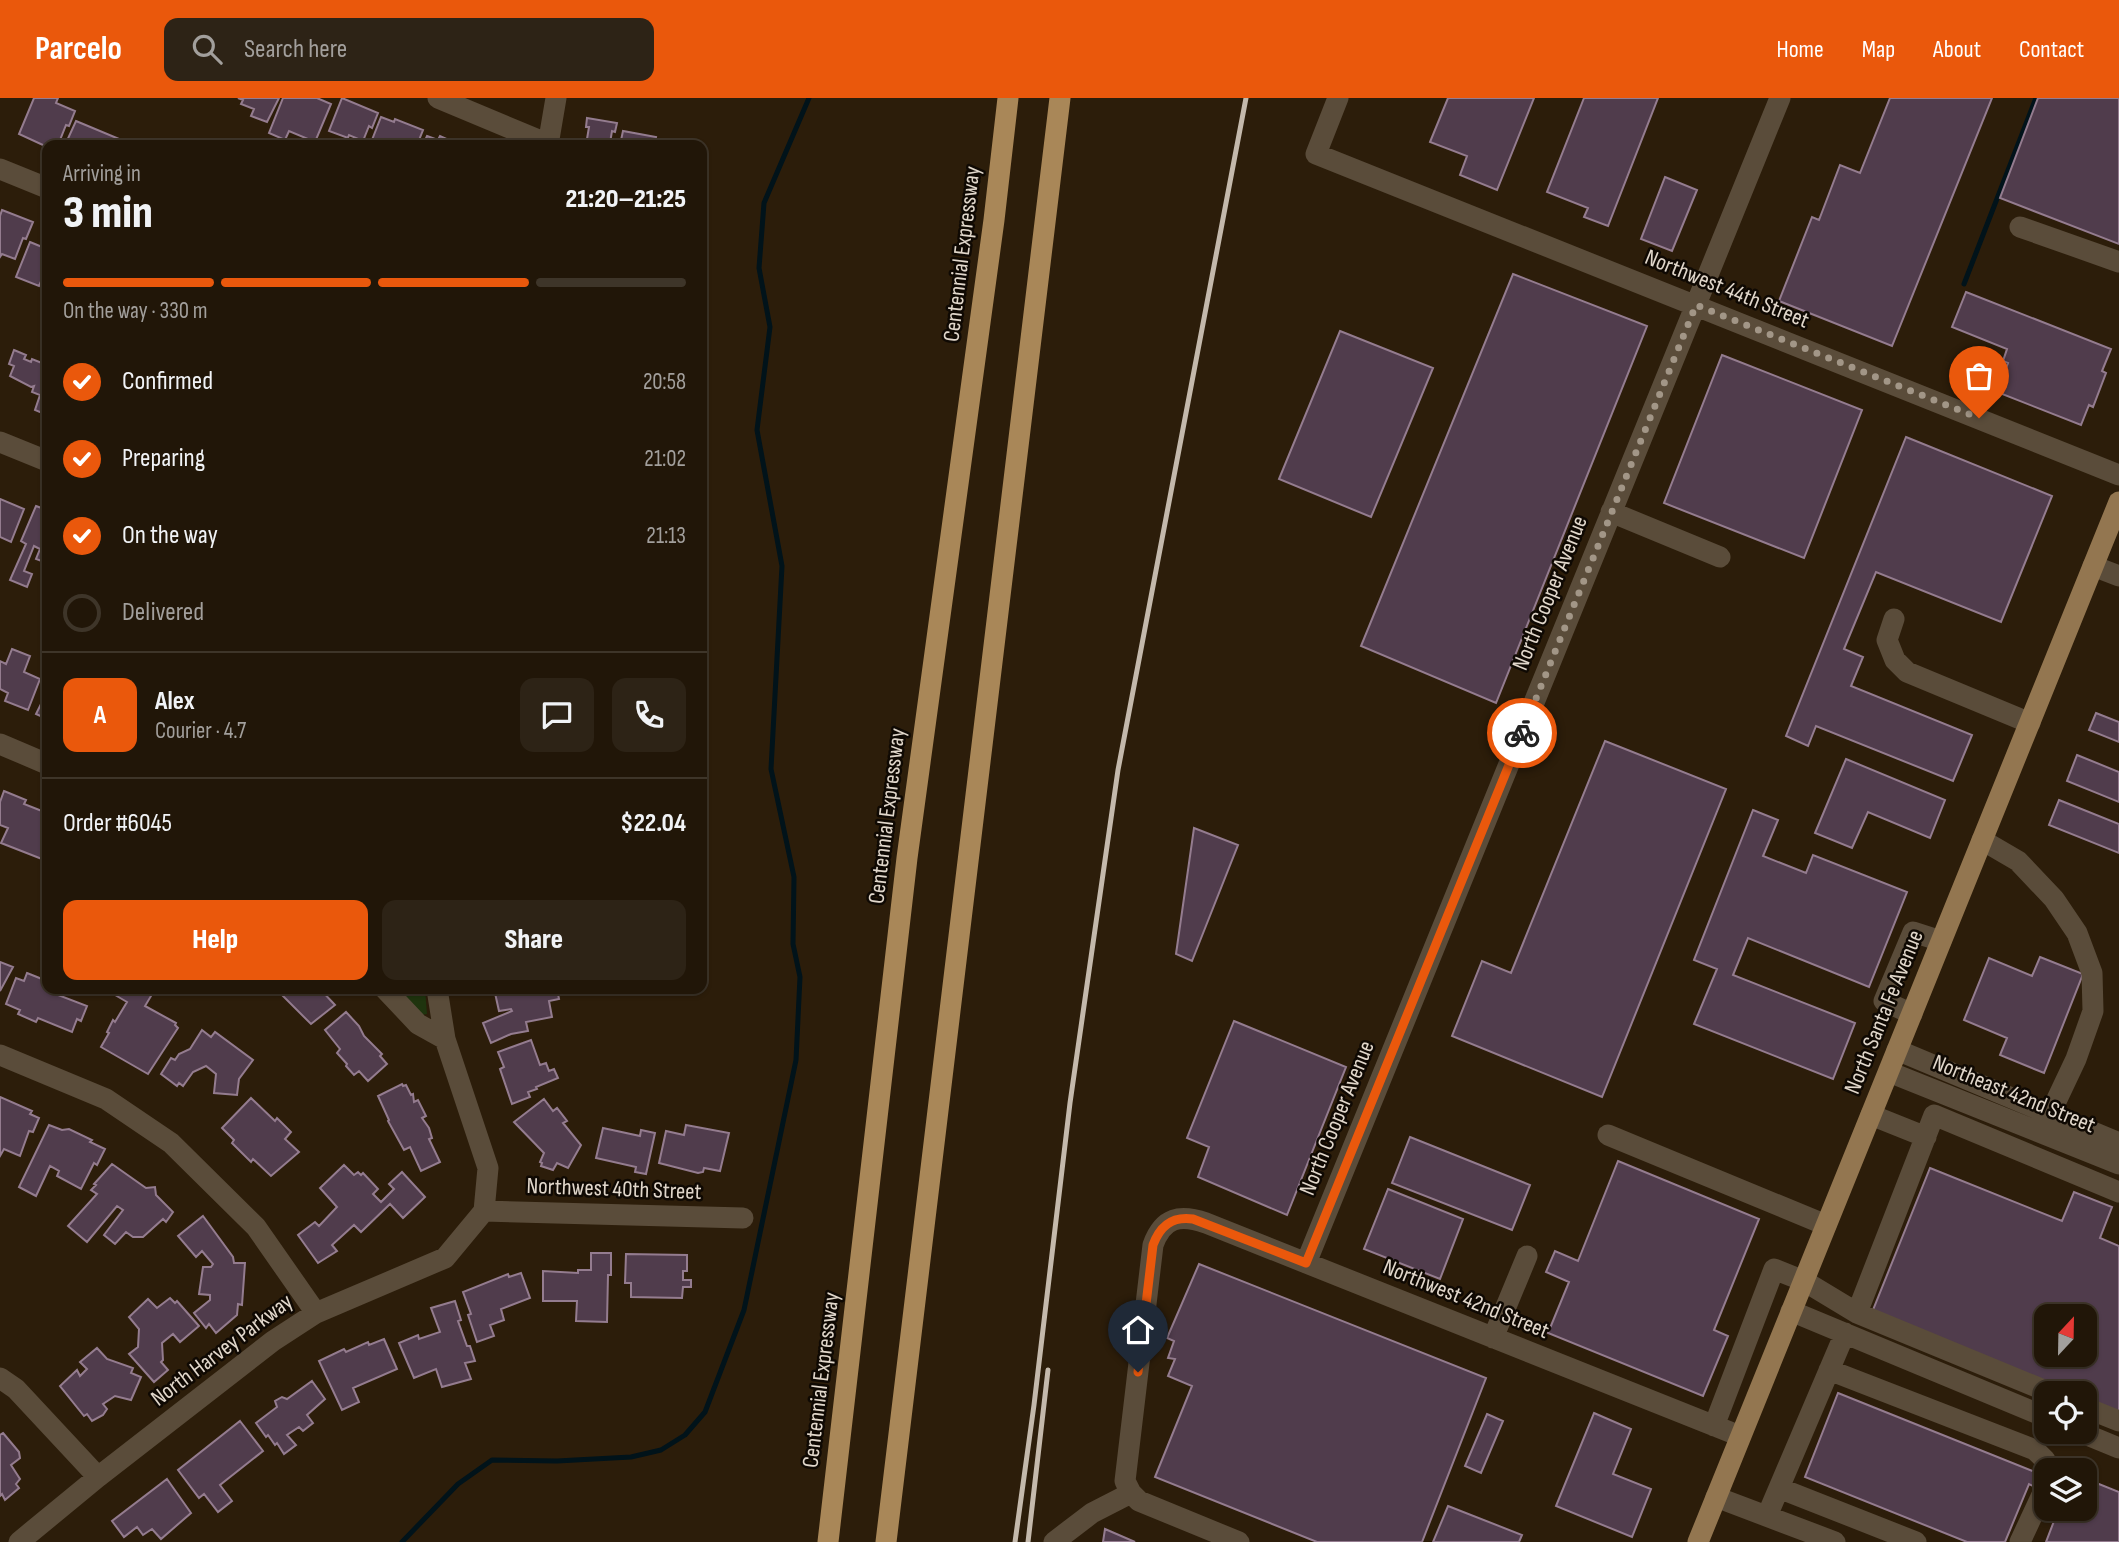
<!DOCTYPE html>
<html lang="en">
<head>
<meta charset="utf-8">
<style>
	:root { --surface:#211608; --page:#2d2316; --text:#f1f3f6; --muted:#a29f9c; --line:#3e3529; --accent:#ea580c }
	body { margin:0; font-family:"Sofia Sans Condensed",sans-serif; background:var(--page); color:var(--text); height:100vh; display:flex; flex-direction:column; font-size:26px; white-space:nowrap }
	* { box-sizing:border-box; margin:0 }
	p { font-size:23px; color:var(--muted) }
	.icon { flex:none; width:38px; height:38px; fill:none; stroke:currentColor; stroke-width:2; stroke-linecap:round; stroke-linejoin:round }
	.map { position:relative; flex:1; overflow:hidden }
	.side { position:absolute; left:42px; top:42px; width:665px; height:854px; display:flex; flex-direction:column; background:var(--surface); border-radius:14px; box-shadow:0 2px 5px #0004,0 0 0 2px var(--line) }
	.side>* { flex:none }
	.needle { width:46px; rotate:22deg }
	.controls { position:absolute; left:2034px; top:1206px; display:grid; gap:14px }
	.controls a { display:grid; place-items:center; width:63px; height:63px; border-radius:14px; background:var(--surface); box-shadow:0 2px 5px #0004,0 0 0 2px var(--line); font-size:35px }
	.pin { position:absolute; display:grid; place-items:center; width:60px; height:60px; color:#fff; margin:-72px -30px; border-radius:50% 50% 50% 0; rotate:-45deg; box-shadow:0 0 7px #0007 }
	.pin .icon { rotate:45deg }
	.courier { position:absolute; display:grid; place-items:center; width:70px; height:70px; margin:-35px; border:5px solid #ea580c; border-radius:50%; background:#fff; color:#222; box-shadow:0 2px 9px #0007 }
	.head em { font-style:normal; font-weight:800 }
	.head div { display:flex; flex-direction:column-reverse }
	.head { display:flex; align-items:center; justify-content:space-between; height:119px; padding:0 21px }
	h1 { font-size:46px; font-weight:800; line-height:52px }
	.bar { display:grid; grid-template-columns:repeat(4,1fr); gap:10px 7px; align-content:center; height:84px; padding:0 21px }
	.bar i { height:9px; border-radius:5px; background:var(--line) }
	.bar .selected { background:var(--accent) }
	.bar p { grid-column:span 4 }
	.line { display:flex; align-items:center; gap:18px; padding:0 21px; border-top:2px solid var(--line) }
	.line div { flex:1 }
	.round { display:grid; place-items:center; flex:none; width:74px; height:74px; border-radius:14px; background:var(--page) }
	ol { padding:0 21px; list-style:none }
	li { display:flex; align-items:center; gap:21px; height:77px }
	li p { margin-inline-start:auto }
	li .icon { padding:7px; border-radius:50%; background:var(--accent); color:#fff; stroke-width:4 }
	li:last-child { color:var(--muted) }
	li i { width:38px; height:38px; border:4px solid var(--line); border-radius:50% }
	.cta { display:flex; gap:14px; margin-top:auto; padding:14px 21px }
	.cta a { flex:1; height:80px; border-radius:14px; background:var(--accent); color:#fff; font-size:28px; font-weight:800; line-height:80px; text-align:center }
	.cta a+a { background:var(--page); color:var(--text) }
	header { display:flex; align-items:center; gap:42px; box-sizing:border-box; height:98px; padding:0 35px; background:var(--accent); color:#fff }
	header strong { font-size:33px }
	nav { display:flex; gap:38px; margin-inline-start:auto; font-size:24px }
	.search { width:490px; height:63px; background:var(--page); display:flex; align-items:center; gap:18px; box-sizing:border-box; padding:0 24px; border-radius:14px; color:var(--muted); font-size:26px }
	.map>svg:first-child { display:block }
</style>
</head>
<body>
<header>
<strong>Parcelo</strong>
<div class="search"><svg class="icon" aria-label="search" viewBox="0 0 24 24"><circle cx="10" cy="10" r="6"/><path d="M15 15l6 6"/></svg>Search here</div>
<nav><a>Home</a><a>Map</a><a>About</a><a>Contact</a></nav>
</header>
<div class="map">
<svg width="2119" height="1444" viewBox="0 0 2119 1444">
	<rect width="100%" height="100%" fill="#2c1d0a"/>
	<path fill="#1f340e" d="M398,891H425L427,916L421,917Z"/>
	<g fill="none" stroke-linecap="round" stroke-linejoin="round">
		<path stroke="#01131a" stroke-width="5" d="M1964,186L2036,0
			M402,1444L458,1386L492,1362L557,1363L631,1359L661,1352L685,1337L705,1314L744,1212L796,962L800,879L793,846L794,779L771,671L782,468L757,332L770,229L759,170L764,105L809,0"/>
	</g>
	<path fill="#503c4c" stroke="#947c8f" stroke-width="2" fill-rule="evenodd" d="M34,0H58L56,5L75,13L69,28L66,27L58,47L45,48L19,36Z
		M238,0H279L267,24L251,18L254,11L241,6L243,2Z
		M283,0H317L331,6L315,44L289,33L285,42L269,35Z
		M342,0L378,15L372,30L369,28L363,43L349,37L348,40L329,33Z
		M1448,0H1534L1497,92L1460,77L1467,58L1430,44Z
		M1584,0H1658L1608,128L1584,119L1588,110L1547,94Z
		M1890,0H1992L1892,248L1779,203L1812,119L1819,122L1840,67L1860,75Z
		M2038,0H2119V146L2000,100Z
		M381,19L394,24L395,21L423,32L417,47H370Z
		M587,20L617,25L615,34L612,33L610,45L620,47L623,33L656,39L654,47H586L589,29H586Z
		M76,23L124,43L122,47H65Z
		M427,38L438,42L440,38L460,47H423Z
		M1665,79L1697,92L1672,153L1641,141Z
		M2,112L33,124L26,141L23,140L15,161L2,156L0,159V118Z
		M30,144L47,151V183L42,181L39,188L16,179Z
		M1513,176L1647,228L1496,605L1361,548Z
		M1966,194L2111,251L2102,273L2106,275L2093,309L2089,307L2081,327L1997,294L2008,265L2003,263L2007,251L1952,229Z
		M1340,233L1433,270L1371,419L1279,381Z
		M14,252L26,257L24,261L31,264L32,261L47,267V317L35,312L40,297L32,294L34,288L31,289L10,278L14,268L9,266Z
		M1722,257L1862,312L1804,460L1664,405Z
		M1906,339L2052,398L2001,524L1876,474L1844,551L1863,559L1851,588L1972,637L1953,683L1816,628L1808,648L1786,638Z
		M0,401L24,411L11,444L0,439Z
		M36,408L47,412V465L36,461L40,451L34,448L24,473L32,476L27,489L10,482L26,446L21,443Z
		M12,551L30,558L24,574L40,581L28,612L5,603L8,595L0,591V563L6,566Z
		M47,594V621L36,616Z
		M2096,615L2119,624V644L2089,632Z
		M1605,643L1726,691L1602,999L1452,938L1482,863L1511,875Z
		M2077,657L2119,674V704L2067,683Z
		M1846,661L1945,702L1930,740L1868,714L1852,750L1815,735Z
		M4,693L26,702L24,706L47,715V763L1,745L8,730L0,727V704Z
		M2059,702L2119,726V755L2049,727Z
		M1753,712L1778,722L1763,758L1806,775L1813,757L1907,794L1869,889L1748,840L1733,877L1855,925L1833,981L1694,926L1717,871L1694,862Z
		M1194,730L1238,747L1192,863L1176,856Z
		M2040,859L2083,876L2044,975L2000,957L2007,940L1964,922L1989,860L2032,878Z
		M0,864L13,869L0,893Z
		M27,875L47,883V891H61L58,897L87,908L81,923L77,921L72,934L38,920L36,924L18,916L20,912L6,906L16,880L24,883Z
		M112,891L154,893L145,908L176,925L175,927L178,930L148,976L101,949L109,935L107,934L113,922L115,924L127,904L110,894Z
		M276,891H320L335,907L311,926Z
		M517,891H557L559,901L549,903L552,919L526,924L528,933L511,936L491,945L483,925L512,913L511,911L499,913L495,895Z
		M346,914L359,928L364,938L382,956L380,958L387,966L368,983L359,973L354,977L346,968L347,966L337,955L340,951L325,932Z
		M1234,923L1346,969L1287,1117L1198,1079L1209,1049L1187,1040Z
		M202,932L211,939L215,934L253,962L239,981L237,997L214,995L216,976L206,968L193,974L183,988L179,985L177,988L161,976L171,960L175,962L179,956L190,951Z
		M531,942L540,967L546,965L549,973L554,971L558,980L536,989L537,991L528,994L530,999L512,1006L500,971L504,969L498,954Z
		M402,986L403,988L406,987L411,997L413,996L414,1004L418,1002L426,1018L422,1020L429,1030L432,1040L429,1041L440,1064L421,1073L410,1049L404,1052L388,1023L389,1022L378,998Z
		M0,999L32,1013L30,1016L39,1020L33,1034L29,1033L20,1058L4,1051L0,1058Z
		M251,1000L275,1023L277,1020L291,1034L285,1041L299,1054L271,1078L253,1061L251,1064L232,1045L234,1042L222,1030Z
		M544,1001L553,1013L557,1010L567,1023L563,1025L581,1047L568,1070L557,1065L553,1072L541,1068L542,1065L540,1064L544,1055L514,1024Z
		M49,1027L62,1032L69,1031L92,1042L90,1044L105,1051L97,1067L94,1065L81,1091L57,1078L59,1073L50,1068L36,1098L19,1089Z
		M686,1027L729,1035L720,1073L704,1070L703,1074L698,1075L659,1065L666,1033L684,1037Z
		M603,1030L640,1038L641,1032L655,1035L646,1076L635,1074L636,1069L596,1060Z
		M1410,1039L1530,1087L1512,1132L1392,1085Z
		M1618,1063L1759,1121L1714,1232L1728,1238L1703,1298L1548,1235L1569,1184L1546,1174L1555,1153L1578,1163Z
		M112,1066L146,1090L155,1089L156,1097L173,1114L166,1124L163,1121L143,1139H133L126,1134L115,1146L104,1137L123,1112L117,1108L87,1144L68,1128L97,1096L91,1092L96,1087L94,1086Z
		M344,1067L354,1077L358,1074L361,1077L363,1075L378,1091L373,1096L381,1104L394,1091L389,1086L402,1074L425,1099L403,1120L390,1106L361,1134L354,1127L332,1147L337,1153L318,1165L298,1137L315,1124L319,1128L337,1109L320,1090Z
		M1930,1070L2062,1123L2074,1094L2112,1109L2100,1140L2119,1148V1317L2084,1303V1295H2065L1871,1217ZM2046,1218H2084V1256H2046Z
		M1388,1091L1463,1121L1440,1181L1364,1151Z
		M203,1118L233,1159L234,1165H245L242,1207L238,1206L237,1217L216,1235L209,1226L206,1230L194,1215L210,1202V1197L199,1196L203,1169H211L213,1166L202,1153L196,1159L178,1138Z
		M591,1155H611V1177H608L607,1224L576,1223L577,1203H543V1173L578,1175V1172H591Z
		M626,1156L687,1157V1173H683V1182H691V1189H683L682,1200L631,1199V1185H625Z
		M1199,1166L1486,1280L1422,1444H1317L1155,1379L1192,1288L1168,1278L1175,1261L1168,1260L1174,1243L1167,1240Z
		M521,1175L530,1200L501,1211L504,1222L490,1227L494,1238L477,1244L468,1217L471,1216L463,1194L508,1176L509,1179Z
		M170,1200L175,1205L177,1203L199,1228L180,1244L173,1236L162,1245L163,1262L161,1264L168,1272L154,1284L129,1256L138,1249L139,1231L129,1219L148,1201L157,1210Z
		M455,1203L461,1222L458,1223L467,1248H470L475,1263L465,1265L471,1281L442,1289L436,1271L414,1280L399,1245L418,1237L419,1241L440,1234L431,1210Z
		M384,1241L397,1271L353,1290L359,1304L342,1312L319,1263L344,1251L346,1254L368,1244L369,1247Z
		M97,1250L107,1261L133,1270L131,1275L141,1279L131,1302L115,1298L103,1306L107,1311L103,1317L92,1323L87,1316L84,1318L60,1288L77,1272L80,1278L87,1271L80,1264Z
		M312,1283L325,1301L307,1317L313,1325L303,1333L299,1329L287,1337L296,1347L284,1356L277,1345L275,1347L268,1337L266,1339L256,1325L277,1309L275,1303L282,1299L287,1301Z
		M1838,1295L2045,1378L2039,1391L2029,1386L2005,1444H1967L1805,1379Z
		M1594,1315L1631,1331L1613,1376L1651,1391L1632,1439L1556,1408Z
		M1487,1316L1503,1323L1481,1375L1465,1368Z
		M240,1323L263,1353L220,1387L232,1403L218,1414L204,1396L199,1400L178,1372Z
		M3,1335L19,1354L20,1360L11,1367L20,1381L16,1386L19,1390L5,1402L2,1396L0,1398V1337Z
		M2084,1380L2119,1394V1444H2046L2059,1410H2084Z
		M167,1381L191,1415L161,1441L152,1431L143,1437L137,1429L124,1439L112,1423Z
		M1448,1408L1522,1437L1519,1444H1433Z
		M1105,1431L1135,1444H1103Z"/>
	<g fill="none" stroke-linecap="round" stroke-linejoin="round">
		<path stroke="#5a4c3a" stroke-width="21" d="M438,0L548,46
			M1338,0L1316,56L2119,377
			M548,47L556,0
			M0,71L47,90
			M2020,129L2119,164
			M0,344L47,363
			M1611,414L1720,459
			M2093,468L2119,478
			M1894,521L1887,542L1895,562L1907,574L2030,625
			M0,646L47,666
			M1982,742L2018,763L2054,801L2077,835L2092,875L2093,913L2076,961L2050,1016
			M385,891L418,926L445,941
			M1912,916L1884,903L1913,834L1941,843
			M1897,952L2119,1045
			M0,957L106,1001L171,1045L256,1129L316,1215
			M1889,974L2119,1066
			M1871,1017L1926,1039
			M1608,1037L1826,1127
			M484,1113L743,1120
			M1306,1165L1780,0
			M1791,1213L2046,1319
			M1857,1215L1934,1017L2119,1094
			M1493,1240L1527,1158
			M1829,1272L2035,1352L2045,1362L2047,1372
			M0,1280L16,1291L98,1379
			M2084,1309L2119,1323
			M1714,1328L1774,1171L1804,1183L1857,1215L2051,1295
			M2080,1334L2119,1350
			M1779,1390L1916,1444
			M1716,1399L1835,1444
			M1767,1418L1845,1235
			M19,1444L98,1379L273,1243L316,1215L445,1160L484,1113L488,1070L445,941L437,891
			M1054,1444L1092,1415L1131,1395
			M1239,1444L1139,1403L1131,1395L1125,1383L1153,1147C1163,1119 1180,1116 1206,1125L1740,1338
			M2020,1444L2046,1388"/>
		<path stroke="#937650" stroke-width="21" d="M1698,1444L2119,404"/>
		<path stroke="#a98758" stroke-width="21" d="M828,1444L907,760L994,122L1008,0
			M886,1444L1060,0"/>
		<path stroke="#c4b9ac" stroke-width="5" d="M1015,1444L1034,1307L1070,1005L1118,672L1246,0
			M1028,1444L1048,1272"/>
	</g>
	<g fill="none" stroke-linecap="round" stroke-linejoin="round">
		<path stroke="#a29687" stroke-width="7" stroke-dasharray="0 12.6" d="M1522,635L1696,207L1979,320"/>
		<path stroke="#ea580c" stroke-width="9" d="M1138,1274L1153,1147C1160,1128 1172,1118 1193,1121L1306,1165L1522,635"/>
	</g>
	<g text-anchor="middle" dominant-baseline="central" stroke-width="5" stroke-linejoin="round" paint-order="stroke">
		<g font-size="23" fill="#e1d7cb" stroke="#0f0903">
			<text transform="translate(962 156) rotate(-83)">Centennial Expressway</text>
			<text transform="translate(1727 191) rotate(22)">Northwest 44th Street</text>
			<text transform="translate(1550 495) rotate(-68)">North Cooper Avenue</text>
			<text transform="translate(887 718) rotate(-83)">Centennial Expressway</text>
			<text transform="translate(1884 914) rotate(-68)">North Santa Fe Avenue</text>
			<text transform="translate(2014 996) rotate(22)">Northeast 42nd Street</text>
			<text transform="translate(1337 1020) rotate(-68)">North Cooper Avenue</text>
			<text transform="translate(614 1091) rotate(2)">Northwest 40th Street</text>
			<text transform="translate(1466 1201) rotate(22)">Northwest 42nd Street</text>
			<text transform="translate(222 1252) rotate(-37)">North Harvey Parkway</text>
			<text transform="translate(821 1282) rotate(-83)">Centennial Expressway</text>
		</g>
	</g>
</svg>
<div class="controls">
<a><svg class="needle" viewBox="-14 -14 28 28"><path d="M0-13l5 13h-10z" fill="#e53935"/><path d="M0 13l5-13h-10z" fill="#a29f9c"/></svg></a>
<a><svg class="icon" aria-label="locate" viewBox="0 0 24 24"><circle cx="12" cy="12" r="6"/><path d="M12 2v4M12 18v4M2 12h4M18 12h4"/></svg></a>
<a><svg class="icon" aria-label="layers" viewBox="0 0 24 24"><path d="M12 4l9 5-9 5-9-5zM3 14l9 5 9-5"/></svg></a>
</div>
<div class="pin" style="left:1979px;top:320px;background:#ea580c"><svg class="icon" aria-label="bag" viewBox="0 0 24 24"><path d="M5 8h14l-1 12H6zM9 8a3 3 0 0 1 6 0"/></svg></div>
<div class="pin" style="left:1138px;top:1274px;background:#1f2937"><svg class="icon" aria-label="home" viewBox="0 0 24 24"><path d="M3 11l9-7 9 7M6 9v11h12V9"/></svg></div>
<div class="courier" style="left:1522px;top:635px"><svg class="icon" aria-label="bike" viewBox="0 0 24 24"><circle cx="6" cy="16" r="4"/><circle cx="18" cy="16" r="4"/><path d="M6 16l4-8h5l3 8M10 8l3 8H6M13 5h3"/></svg></div>
<section class="side">
<div class="head"><div><h1>3 min</h1><p>Arriving in</p></div><em>21:20–21:25</em></div>
<div class="bar"><i class="selected"></i><i class="selected"></i><i class="selected"></i><i></i><p>On the way · 330 m</p></div>
<ol>
<li><svg class="icon" aria-label="check" viewBox="0 0 24 24"><path d="M5 12l5 5 9-10"/></svg>Confirmed<p>20:58</p></li>
<li><svg class="icon" aria-label="check" viewBox="0 0 24 24"><path d="M5 12l5 5 9-10"/></svg>Preparing<p>21:02</p></li>
<li><svg class="icon" aria-label="check" viewBox="0 0 24 24"><path d="M5 12l5 5 9-10"/></svg>On the way<p>21:13</p></li>
<li><i></i>Delivered</li>
</ol>
<div class="line" style="height:126px"><b class="round" style="background:var(--accent);color:#fff">A</b><div><b>Alex</b><p>Courier · 4.7</p></div><a class="round"><svg class="icon" aria-label="chat" viewBox="0 0 24 24"><path d="M4 5h16v11H9l-5 4z"/></svg></a><a class="round"><svg class="icon" aria-label="phone" viewBox="0 0 24 24"><path d="M5 4h4l2 5-3 2q2 4 5 5l2-3 5 2v4C11 20 4 13 5 4z"/></svg></a></div>
<div class="line" style="height:91px"><div>Order #6045</div><b>$22.04</b></div>
<div class="cta"><a>Help</a><a>Share</a></div>
</section>
</div>
</body>
</html>
